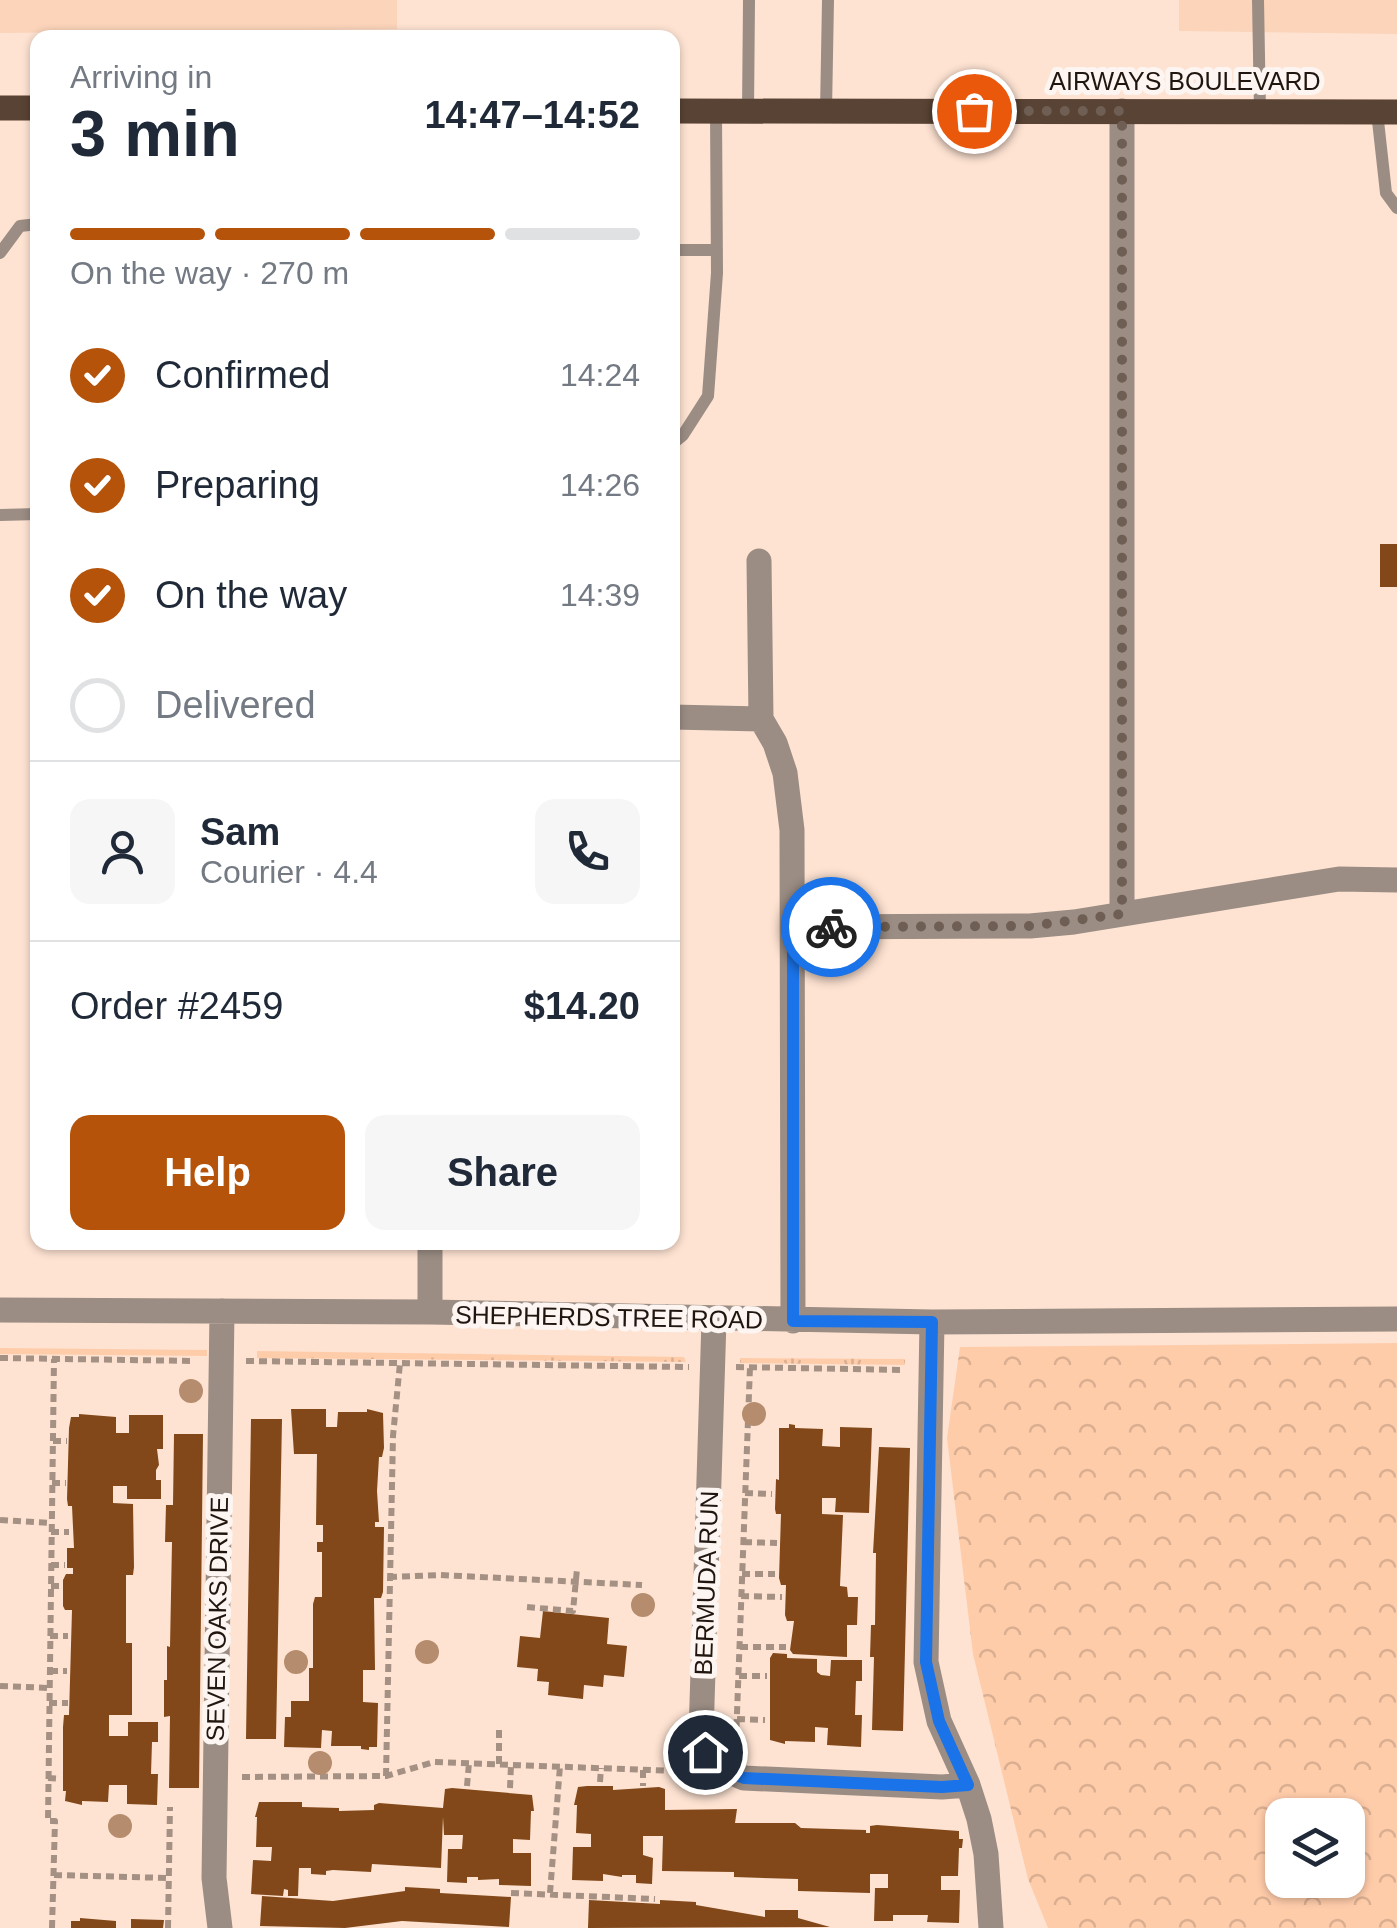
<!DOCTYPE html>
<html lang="en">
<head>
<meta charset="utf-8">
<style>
	:root { --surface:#fff; --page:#f6f6f7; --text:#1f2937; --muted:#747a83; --line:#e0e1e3; --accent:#b45309 }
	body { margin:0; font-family:Helvetica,sans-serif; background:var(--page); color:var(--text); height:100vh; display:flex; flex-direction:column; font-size:38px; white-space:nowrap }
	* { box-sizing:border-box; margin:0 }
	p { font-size:32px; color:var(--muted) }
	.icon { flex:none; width:55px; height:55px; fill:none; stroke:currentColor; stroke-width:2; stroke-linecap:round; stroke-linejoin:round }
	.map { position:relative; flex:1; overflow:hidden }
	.panel { position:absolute; left:30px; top:30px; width:650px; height:1220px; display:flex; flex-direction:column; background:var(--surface); border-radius:20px; box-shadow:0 2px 8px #0004 }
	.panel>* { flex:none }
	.controls { position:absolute; left:1265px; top:1798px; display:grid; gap:20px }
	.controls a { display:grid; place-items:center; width:100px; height:100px; border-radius:20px; background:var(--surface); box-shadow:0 2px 8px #0004; font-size:50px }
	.pin { position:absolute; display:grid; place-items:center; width:85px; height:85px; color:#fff; margin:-42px; border:5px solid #fff; border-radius:50%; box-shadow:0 2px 10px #0007 }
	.courier { position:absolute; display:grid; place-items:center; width:100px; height:100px; margin:-50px; border:8px solid #1a73e8; border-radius:50%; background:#fff; color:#222; box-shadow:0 2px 12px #0007 }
	.headline em { font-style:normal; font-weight:700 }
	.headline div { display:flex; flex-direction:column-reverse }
	.headline { display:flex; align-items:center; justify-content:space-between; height:170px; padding:0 40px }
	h1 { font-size:65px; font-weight:700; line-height:75px }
	.bar { display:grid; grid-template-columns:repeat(4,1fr); gap:15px 10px; align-content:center; height:120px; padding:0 40px }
	.bar i { height:12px; border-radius:8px; background:var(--line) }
	.bar .current { background:var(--accent) }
	.bar p { grid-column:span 4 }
	.line { display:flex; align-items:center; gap:25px; padding:0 40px; border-top:2px solid var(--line) }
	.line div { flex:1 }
	.round { display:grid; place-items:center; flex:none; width:105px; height:105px; border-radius:20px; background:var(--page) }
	ol { padding:0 40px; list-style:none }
	li { display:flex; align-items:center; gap:30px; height:110px }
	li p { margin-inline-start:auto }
	li .icon { padding:10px; border-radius:50%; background:var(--accent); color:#fff; stroke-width:4 }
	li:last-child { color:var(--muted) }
	li i { width:55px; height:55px; border:5px solid var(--line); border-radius:50% }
	.primary-button { display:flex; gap:20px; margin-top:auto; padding:20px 40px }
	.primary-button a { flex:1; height:115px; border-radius:20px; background:var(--accent); color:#fff; font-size:40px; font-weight:700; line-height:115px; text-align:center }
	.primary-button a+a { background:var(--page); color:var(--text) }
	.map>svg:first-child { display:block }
</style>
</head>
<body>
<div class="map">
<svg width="1397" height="1928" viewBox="0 0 1397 1928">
	<defs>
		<pattern id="grass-tufts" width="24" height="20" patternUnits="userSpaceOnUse" patternTransform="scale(2.5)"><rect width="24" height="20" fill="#fca"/><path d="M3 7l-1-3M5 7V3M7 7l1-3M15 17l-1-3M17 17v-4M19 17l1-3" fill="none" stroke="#daae91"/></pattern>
		<pattern id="forest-crowns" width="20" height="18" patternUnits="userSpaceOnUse" patternTransform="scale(2.5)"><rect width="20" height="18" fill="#fca"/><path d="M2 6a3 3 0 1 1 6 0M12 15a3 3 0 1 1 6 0" fill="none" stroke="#daae91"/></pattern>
	</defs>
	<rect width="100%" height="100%" fill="#fee3d2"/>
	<path fill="#fbd4ba" d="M0,0H397V29L0,33Z
		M1179,0H1397V34L1179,31Z"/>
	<path fill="url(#grass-tufts)" d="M0,1348L207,1350V1356L0,1354Z
		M257,1351L684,1357L686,1362L257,1358Z
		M740,1358L905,1359V1365L740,1363Z"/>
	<path fill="url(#forest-crowns)" fill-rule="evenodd" d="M1397,1343V1928H1048L1028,1879L973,1654L947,1438L960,1347ZM1282,1815H1348V1880H1282Z"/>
	<path fill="#824819" d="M1380,544H1397V587H1380Z
		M291,1409H326V1427H337L338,1412H367V1409L383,1413L384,1448L382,1457H379L377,1491L379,1522H375V1527H384L383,1592L381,1598H374L375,1670H363V1702L378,1703L377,1747H369V1750L361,1749V1746H331L332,1731L322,1730L321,1748L284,1747L285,1717H291V1701H309V1668H313V1604L315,1597H322V1552H317V1542H323V1525H316L317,1454H294Z
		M79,1414L116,1417V1433H129V1415H163V1449H157L159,1465L156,1470V1480H161V1499H127V1486H113V1503L133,1504L134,1567L133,1575H126V1643H132V1715H109V1736H128V1722H158V1742H152L151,1774H158L157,1805L127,1804V1785H109L108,1802L82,1801V1805L65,1801L66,1791H63V1727L64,1715H69L72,1610H65L63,1606V1580L66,1574H73V1568H67V1548H74L72,1506H68L67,1499L69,1428L71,1417H79Z
		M251,1419H282L276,1739H246Z
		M789,1424L795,1425V1428L823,1429L822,1446L840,1447V1427L872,1428L869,1513L835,1512L836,1498H822V1514L843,1515L840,1586L847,1587L848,1597H858L857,1625H847V1657L793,1654L790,1650L794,1621H787L785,1615L786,1585H781L779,1578L781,1514H776L775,1509L776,1479L779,1480V1428H789Z
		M174,1434H203L199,1788H169L170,1716L164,1717V1680H167V1646L170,1647L172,1542H165L166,1505H173Z
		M879,1447L910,1448L903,1731L872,1730L874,1657H870L871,1625H875L876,1553H873Z
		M543,1611L609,1618L607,1644L627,1646L624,1677L604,1675L603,1687L584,1685L583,1699L548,1695L549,1682L537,1681L538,1669L517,1667L520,1636L540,1638Z
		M773,1653L787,1654V1658L817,1659V1672L821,1675L830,1676L831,1660H862V1681H856L855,1715H862L861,1747L827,1745L828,1728L815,1727V1742L785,1741V1744L770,1740V1658Z
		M587,1786H613V1790L659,1787L665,1789V1810L737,1809L735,1823H795L801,1828L866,1830V1833H870V1826L877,1825L959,1831V1839H963L962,1848H959L958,1876H941V1890H960L959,1923L927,1922L928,1915H893V1921H874L875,1888H888V1874H870V1893L798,1891V1879L734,1877V1872L662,1871L663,1836H643V1855L653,1858L652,1884L636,1883V1875H622V1877L603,1874V1881L572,1880L573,1847H591V1834L576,1833L577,1805H574L578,1787Z
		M452,1788L532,1795L534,1811H531L530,1840L513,1839V1853H531V1886L499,1885V1879L478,1880V1877H467V1883L447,1882L448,1849H462L463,1835H444L443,1817L441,1868L372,1864L371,1872L333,1870L326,1871V1875L311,1874V1868H299L298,1896H288V1890L284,1889L283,1896L251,1894L253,1860L271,1861L272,1847H256L257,1817H255L259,1802H302V1807L339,1808V1811L374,1810V1805L379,1803L443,1808L445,1789Z
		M405,1887L440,1889V1893L511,1897L509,1927L402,1921L345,1928L260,1926L262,1896L333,1901L405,1891Z
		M589,1900L660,1904V1900L696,1902V1905L765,1917V1910H798V1918L830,1927L588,1928Z
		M80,1918L116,1921V1928H71V1921H80Z
		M131,1919L164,1920L163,1928H131Z"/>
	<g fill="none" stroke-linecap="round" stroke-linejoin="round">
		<path stroke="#a59184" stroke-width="6" stroke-dasharray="8 5" stroke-linecap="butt" d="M0,1358L194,1361
			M246,1361L689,1367
			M736,1367L904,1370
			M53,1441H67
			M52,1483H66
			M745,1493L772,1494
			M0,1520L51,1523
			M51,1532H69
			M744,1542L777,1543
			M51,1565H65
			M742,1574H775
			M389,1577L440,1575L642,1585
			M51,1586H61
			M741,1596L782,1597
			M527,1607L573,1611L577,1569
			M50,1636H68
			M740,1647H786
			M50,1671H67
			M739,1676H767
			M0,1686L50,1688
			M49,1703H68
			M737,1719L765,1720
			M736,1740L750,1367
			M499,1764V1725
			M643,1770V1786
			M386,1776L393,1436L400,1363
			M242,1777L386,1776L434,1762L676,1771
			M48,1778L61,1779
			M600,1782L601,1768
			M467,1786L469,1763
			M510,1788L511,1765
			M54,1875L168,1878
			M511,1893L655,1899
			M550,1893L560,1766
			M52,1928L55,1821H48L54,1359
			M168,1928L170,1807"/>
		<path stroke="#9b8d84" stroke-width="12" d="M1258,0L1260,112
			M748,111L749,0
			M826,111L828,0
			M1377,112L1386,193L1397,208
			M672,250H717
			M0,253L20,226L38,224
			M672,444L683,435L708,396L717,273L716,111
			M0,515L38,514"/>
		<path stroke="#9b8d84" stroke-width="25" d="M1122,111V914
			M759,561L761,719L775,743L785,773L792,830L793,1321
			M672,717L761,719
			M793,927L1030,926L1074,922L1339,879L1397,880
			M430,1242V1312
			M0,1310L430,1312L932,1322L1397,1319
			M714,1320L701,1735C708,1760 721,1769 744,1778L942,1787L968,1785
			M932,1322L926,1662L939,1721L968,1785L979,1819L986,1854L991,1928
			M220,1928L214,1878L222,1311"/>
		<path stroke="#594334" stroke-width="25" d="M0,108H38
			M672,111L1397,112"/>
	</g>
	<g fill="#b58c6d">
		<circle cx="191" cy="1391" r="12"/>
		<circle cx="754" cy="1414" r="12"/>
		<circle cx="643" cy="1605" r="12"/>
		<circle cx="427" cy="1652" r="12"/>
		<circle cx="296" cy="1662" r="12"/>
		<circle cx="320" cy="1763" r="12"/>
		<circle cx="120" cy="1826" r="12"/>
	</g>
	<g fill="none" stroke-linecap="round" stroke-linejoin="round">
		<path stroke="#6e5e53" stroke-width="10" stroke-dasharray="0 18" d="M831,927L1030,926L1122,914V111H974"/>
		<path stroke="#1a73e8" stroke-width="12" d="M705,1752L720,1769L744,1778L942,1787L968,1785L939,1721L926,1662L932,1322L793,1321V927H831"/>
	</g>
	<g text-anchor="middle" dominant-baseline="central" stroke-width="10" stroke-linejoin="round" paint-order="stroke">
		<g font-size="25" fill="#21160f" stroke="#fcf5f1">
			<text x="1185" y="81">AIRWAYS BOULEVARD</text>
			<text transform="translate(609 1317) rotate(1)">SHEPHERDS TREE ROAD</text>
			<text transform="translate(706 1583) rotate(-88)">BERMUDA RUN</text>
			<text transform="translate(217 1619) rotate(-89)">SEVEN OAKS DRIVE</text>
		</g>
	</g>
</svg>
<div class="controls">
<a><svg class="icon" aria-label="layers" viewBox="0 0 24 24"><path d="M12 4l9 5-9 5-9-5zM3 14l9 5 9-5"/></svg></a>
</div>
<div class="pin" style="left:974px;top:111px;background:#ea580c"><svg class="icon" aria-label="bag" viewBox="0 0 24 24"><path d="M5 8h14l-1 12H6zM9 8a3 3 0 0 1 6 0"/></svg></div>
<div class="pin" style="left:705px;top:1752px;background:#1f2937"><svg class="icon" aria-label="home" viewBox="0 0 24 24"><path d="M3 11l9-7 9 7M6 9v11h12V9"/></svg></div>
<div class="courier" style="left:831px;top:927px"><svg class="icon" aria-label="bike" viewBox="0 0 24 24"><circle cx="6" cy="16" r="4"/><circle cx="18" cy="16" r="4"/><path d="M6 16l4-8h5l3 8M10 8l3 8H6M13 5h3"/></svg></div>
<section class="panel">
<div class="headline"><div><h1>3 min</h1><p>Arriving in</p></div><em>14:47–14:52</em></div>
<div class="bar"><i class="current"></i><i class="current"></i><i class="current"></i><i></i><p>On the way · 270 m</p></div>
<ol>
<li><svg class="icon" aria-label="check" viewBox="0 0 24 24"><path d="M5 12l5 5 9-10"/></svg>Confirmed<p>14:24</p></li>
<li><svg class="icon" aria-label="check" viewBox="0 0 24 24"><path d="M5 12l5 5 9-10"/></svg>Preparing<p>14:26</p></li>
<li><svg class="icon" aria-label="check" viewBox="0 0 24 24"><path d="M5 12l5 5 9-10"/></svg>On the way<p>14:39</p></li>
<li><i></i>Delivered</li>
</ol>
<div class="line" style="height:180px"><a class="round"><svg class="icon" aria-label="person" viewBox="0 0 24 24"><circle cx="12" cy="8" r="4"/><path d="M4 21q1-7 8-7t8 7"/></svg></a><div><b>Sam</b><p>Courier · 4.4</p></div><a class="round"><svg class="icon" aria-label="phone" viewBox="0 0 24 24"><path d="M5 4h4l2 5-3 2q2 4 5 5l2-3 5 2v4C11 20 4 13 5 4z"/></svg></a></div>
<div class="line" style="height:130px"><div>Order #2459</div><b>$14.20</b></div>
<div class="primary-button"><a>Help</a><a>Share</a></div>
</section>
</div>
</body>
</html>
